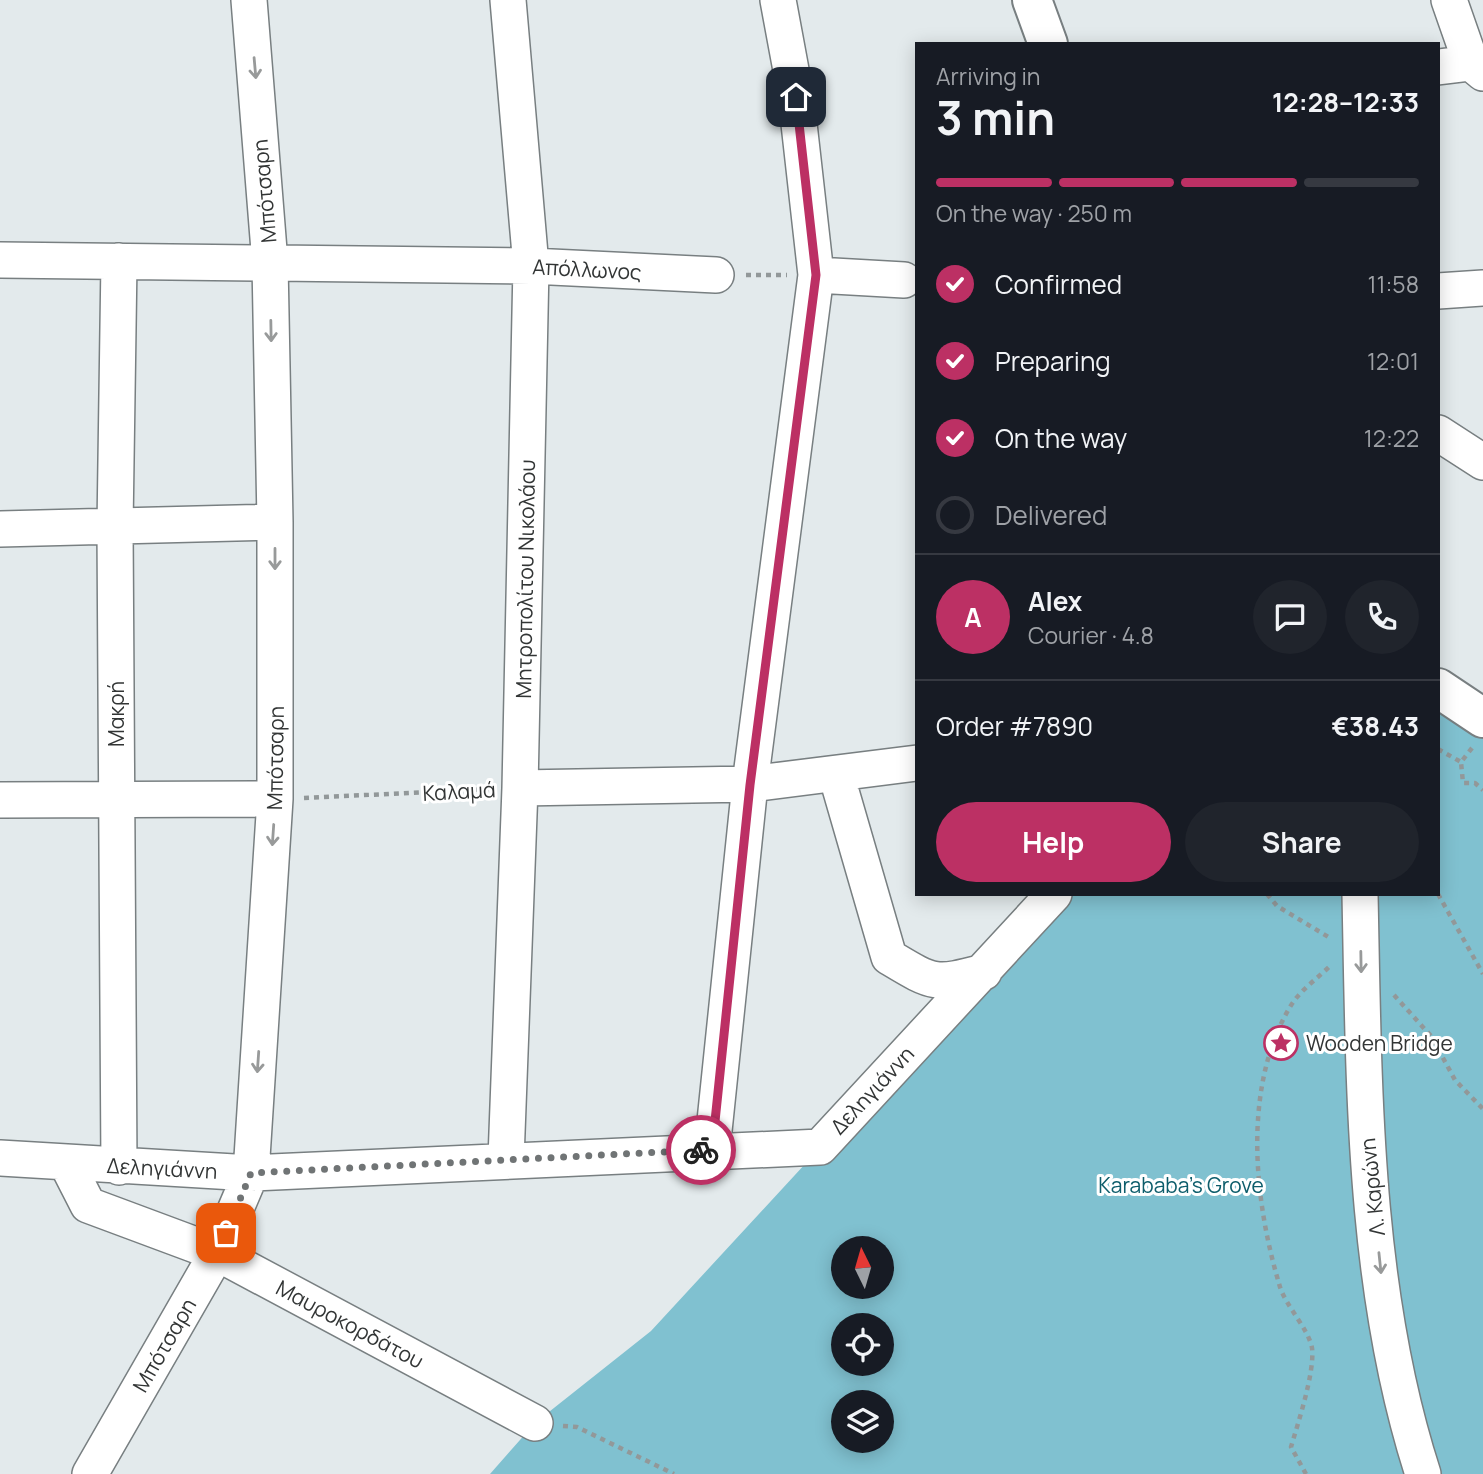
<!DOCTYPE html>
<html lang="en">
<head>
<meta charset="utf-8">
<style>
	:root { --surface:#171b24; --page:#20242c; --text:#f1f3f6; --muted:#9ea1a6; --line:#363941; --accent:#bc3064 }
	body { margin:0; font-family:Manrope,sans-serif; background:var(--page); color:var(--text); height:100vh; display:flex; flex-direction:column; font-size:26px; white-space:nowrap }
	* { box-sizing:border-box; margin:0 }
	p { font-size:23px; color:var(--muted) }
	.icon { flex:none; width:38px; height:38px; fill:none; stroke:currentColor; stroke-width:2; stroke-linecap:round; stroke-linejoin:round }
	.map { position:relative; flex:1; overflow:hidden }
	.details { position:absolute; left:915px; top:42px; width:525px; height:854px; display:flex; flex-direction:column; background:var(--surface); border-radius:0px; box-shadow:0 4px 18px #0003 }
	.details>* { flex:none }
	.needle { width:46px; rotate:355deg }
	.fabs { position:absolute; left:831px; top:1236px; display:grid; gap:14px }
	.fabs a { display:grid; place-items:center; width:63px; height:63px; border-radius:50%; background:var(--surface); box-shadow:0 4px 18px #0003; font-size:35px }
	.pin { position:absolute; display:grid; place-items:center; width:60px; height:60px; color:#fff; margin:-30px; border-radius:14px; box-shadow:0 4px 10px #0006 }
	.courier { position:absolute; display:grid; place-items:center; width:70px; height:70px; margin:-35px; border:5px solid #bc3064; border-radius:50%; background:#fff; color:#222; box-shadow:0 2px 9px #0007 }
	.headline em { font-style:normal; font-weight:700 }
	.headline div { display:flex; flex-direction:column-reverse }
	.headline { display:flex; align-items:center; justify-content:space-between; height:119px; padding:0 21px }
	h1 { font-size:46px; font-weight:700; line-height:52px }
	.bar { display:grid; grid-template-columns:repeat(4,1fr); gap:10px 7px; align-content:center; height:84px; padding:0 21px }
	.bar i { height:9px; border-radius:5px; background:var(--line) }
	.bar .on { background:var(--accent) }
	.bar p { grid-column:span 4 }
	.line { display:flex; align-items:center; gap:18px; padding:0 21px; border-top:2px solid var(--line) }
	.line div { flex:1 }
	.round { display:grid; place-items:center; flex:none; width:74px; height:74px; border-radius:37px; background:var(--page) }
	ol { padding:0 21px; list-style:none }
	li { display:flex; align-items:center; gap:21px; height:77px }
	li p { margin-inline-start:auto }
	li .icon { padding:7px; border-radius:50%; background:var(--accent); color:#fff; stroke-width:4 }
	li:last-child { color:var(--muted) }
	li i { width:38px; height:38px; border:4px solid var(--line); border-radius:50% }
	.action { display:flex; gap:14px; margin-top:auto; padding:14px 21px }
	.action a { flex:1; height:80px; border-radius:42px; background:var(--accent); color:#fff; font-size:28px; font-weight:700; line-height:80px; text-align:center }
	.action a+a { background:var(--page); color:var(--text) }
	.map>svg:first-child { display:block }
</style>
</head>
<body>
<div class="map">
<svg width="1483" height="1474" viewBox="0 0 1483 1474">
	<rect width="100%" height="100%" fill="#e3eaec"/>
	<path fill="#80c1d0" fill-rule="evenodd" d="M1439,688L1483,717V1474H490L535,1423L651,1331L1054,894H1438ZM844,1248H882V1286H844ZM844,1325H882V1363H844ZM844,1402H882V1440H844Z"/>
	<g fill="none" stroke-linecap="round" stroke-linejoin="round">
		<g stroke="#787f81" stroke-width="38">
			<path id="minor" d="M1449,0L1471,63L1483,73
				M1438,67L1471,63
				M0,260L531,266L716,275
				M119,261L115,527L119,1167
				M816,275L904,280
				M1438,291L1483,288
				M1438,433L1483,462
				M0,529L275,522
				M836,774L889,957C934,984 934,985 984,972
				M520,788L750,784L917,763
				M0,800L275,799
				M1360,894C1364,1086 1363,1289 1423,1474
				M712,1150L750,784L816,275L796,97L778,0
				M0,1158L251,1173L820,1147L1054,894
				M506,1159L520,788L531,266L508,0
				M66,1162L88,1205L217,1253L535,1423
				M90,1474L217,1253L251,1173L275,799V522L270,263L249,0"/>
		</g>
		<g stroke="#787f81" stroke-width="42">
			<path id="tertiary" d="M1032,0L1048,44
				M1438,688L1483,718"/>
		</g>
		<path stroke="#929899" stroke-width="4.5" stroke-dasharray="5 5" stroke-linecap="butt" d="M746,275H787
			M1472,748L1461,762L1463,783H1475L1483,790
			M1438,749L1461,762
			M304,798L491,789
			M1267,894L1277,906L1330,938
			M1438,894L1483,974
			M1394,995L1431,1036L1455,1080L1483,1109
			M563,1426L577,1427L674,1474
			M1306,1474L1291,1447C1298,1423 1315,1372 1312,1348C1309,1330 1286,1306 1280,1287C1254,1201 1242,1088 1290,1007C1299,991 1318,978 1331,965"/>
		<use href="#minor" stroke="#fff" stroke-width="35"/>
		<use href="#tertiary" stroke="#fff" stroke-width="38"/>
	</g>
	<defs><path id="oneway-shaft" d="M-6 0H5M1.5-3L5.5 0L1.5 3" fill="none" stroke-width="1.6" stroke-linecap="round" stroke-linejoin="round" transform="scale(1.75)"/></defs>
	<g stroke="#989a9a">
		<use href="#oneway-shaft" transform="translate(255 68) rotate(85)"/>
		<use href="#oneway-shaft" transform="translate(271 331) rotate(89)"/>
		<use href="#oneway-shaft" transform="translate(275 559) rotate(90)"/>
		<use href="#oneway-shaft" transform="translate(273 835) rotate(94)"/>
		<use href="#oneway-shaft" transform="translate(1361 962) rotate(89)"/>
		<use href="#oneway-shaft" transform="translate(258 1062) rotate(94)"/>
		<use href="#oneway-shaft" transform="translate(1380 1263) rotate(84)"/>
	</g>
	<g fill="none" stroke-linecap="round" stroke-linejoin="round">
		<path stroke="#707475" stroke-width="7" stroke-dasharray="0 12.6" d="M226,1233L251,1173L701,1150"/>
		<path stroke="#bc3064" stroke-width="9" d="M701,1150H712L750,785L816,275L796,97"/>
	</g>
	<defs>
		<g id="sight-ring" transform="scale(1.75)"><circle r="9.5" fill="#fff" stroke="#bc3064" stroke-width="1.5"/><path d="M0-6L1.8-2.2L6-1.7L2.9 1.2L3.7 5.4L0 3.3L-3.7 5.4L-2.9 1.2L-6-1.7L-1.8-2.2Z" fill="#bc3064"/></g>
	</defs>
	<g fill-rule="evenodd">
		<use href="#sight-ring" x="1281" y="1043"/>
	</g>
	<g text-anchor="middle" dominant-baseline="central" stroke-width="6" stroke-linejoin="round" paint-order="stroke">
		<g font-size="21" fill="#323535" stroke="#fff">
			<text transform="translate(264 191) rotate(-95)">Μπότσαρη</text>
			<text transform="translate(587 269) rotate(3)">Απόλλωνος</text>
			<text transform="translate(525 579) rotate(-89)">Μητροπολίτου Νικολάου</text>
			<text transform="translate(116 714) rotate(-90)">Μακρή</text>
			<text transform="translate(275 758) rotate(-89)">Μπότσαρη</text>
			<text transform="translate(459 791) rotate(-3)">Καλαμά</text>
			<text transform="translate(872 1090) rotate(-47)">Δεληγιάννη</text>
			<text transform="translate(162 1168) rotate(3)">Δεληγιάννη</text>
			<text transform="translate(1372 1187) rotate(-96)">Λ. Καρώνη</text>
			<text transform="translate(350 1324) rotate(28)">Μαυροκορδάτου</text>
			<text transform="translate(164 1345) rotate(-60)">Μπότσαρη</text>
		</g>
		<g font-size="21" fill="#323535" stroke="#fff" text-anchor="start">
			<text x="1306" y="1043">Wooden Bridge</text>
		</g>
		<g font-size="21" fill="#0d5d6b" stroke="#fff">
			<text x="1181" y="1185">Karababa's Grove</text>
		</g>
	</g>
</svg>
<div class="fabs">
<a><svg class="needle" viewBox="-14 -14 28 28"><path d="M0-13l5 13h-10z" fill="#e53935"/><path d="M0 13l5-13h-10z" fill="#9ea1a6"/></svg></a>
<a><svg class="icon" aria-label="locate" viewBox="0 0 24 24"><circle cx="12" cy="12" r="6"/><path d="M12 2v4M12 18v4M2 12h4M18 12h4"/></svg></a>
<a><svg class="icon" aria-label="layers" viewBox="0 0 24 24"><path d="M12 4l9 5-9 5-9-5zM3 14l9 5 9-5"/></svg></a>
</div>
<div class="pin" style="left:226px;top:1233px;background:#ea580c"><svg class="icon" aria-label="bag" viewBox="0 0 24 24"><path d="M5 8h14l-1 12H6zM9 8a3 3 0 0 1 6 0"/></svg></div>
<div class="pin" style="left:796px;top:97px;background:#1f2937"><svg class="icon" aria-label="home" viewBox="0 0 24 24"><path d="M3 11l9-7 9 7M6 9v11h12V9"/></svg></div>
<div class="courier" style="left:701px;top:1150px"><svg class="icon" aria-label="bike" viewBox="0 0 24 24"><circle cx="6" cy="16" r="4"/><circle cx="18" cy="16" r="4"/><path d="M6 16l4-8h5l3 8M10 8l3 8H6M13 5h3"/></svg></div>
<section class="details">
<div class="headline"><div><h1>3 min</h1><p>Arriving in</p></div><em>12:28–12:33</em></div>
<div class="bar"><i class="on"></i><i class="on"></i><i class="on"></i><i></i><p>On the way · 250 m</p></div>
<ol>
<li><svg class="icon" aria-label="check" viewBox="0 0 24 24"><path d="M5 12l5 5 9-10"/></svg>Confirmed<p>11:58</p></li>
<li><svg class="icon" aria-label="check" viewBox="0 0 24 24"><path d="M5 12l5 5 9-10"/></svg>Preparing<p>12:01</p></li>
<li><svg class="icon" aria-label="check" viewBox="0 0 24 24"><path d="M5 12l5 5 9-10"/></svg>On the way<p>12:22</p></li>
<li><i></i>Delivered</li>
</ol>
<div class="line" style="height:126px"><b class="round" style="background:var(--accent);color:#fff">A</b><div><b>Alex</b><p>Courier · 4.8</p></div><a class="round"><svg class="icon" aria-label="chat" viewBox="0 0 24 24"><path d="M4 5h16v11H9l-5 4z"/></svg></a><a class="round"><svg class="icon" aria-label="phone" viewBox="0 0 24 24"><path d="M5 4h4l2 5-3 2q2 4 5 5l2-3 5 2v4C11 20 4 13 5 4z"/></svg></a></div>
<div class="line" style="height:91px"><div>Order #7890</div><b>€38.43</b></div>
<div class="action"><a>Help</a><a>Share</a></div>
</section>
</div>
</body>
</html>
